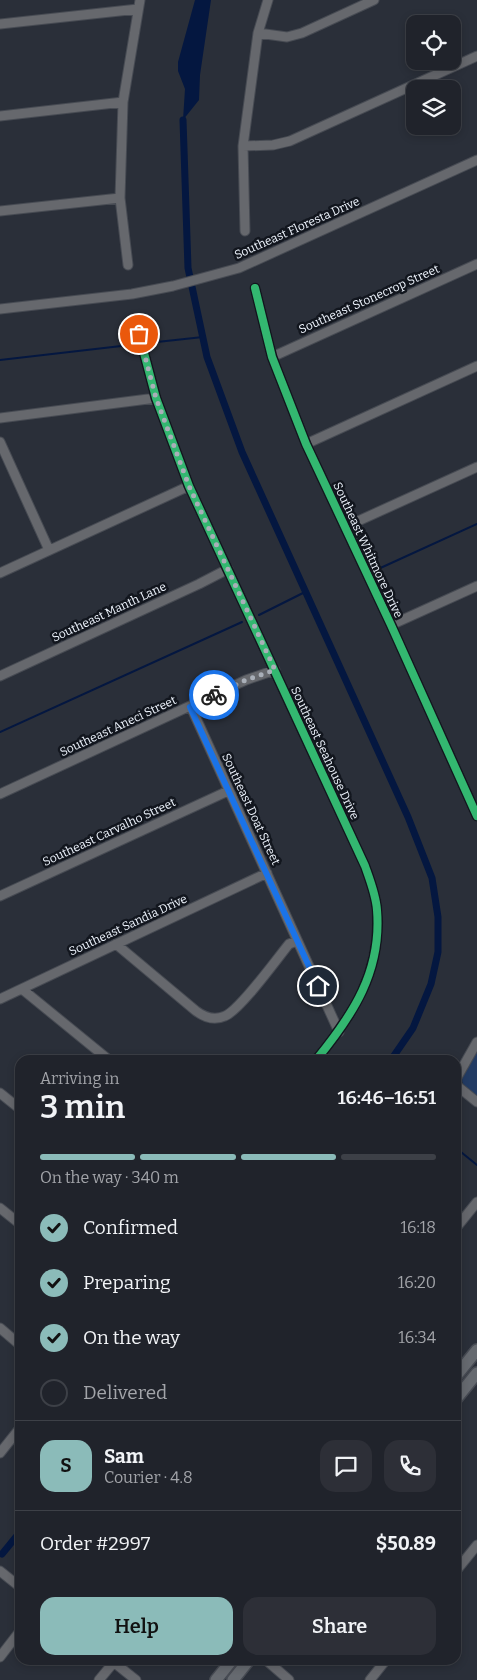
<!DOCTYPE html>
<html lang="en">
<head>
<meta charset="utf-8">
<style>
	:root { --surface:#20232b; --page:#2d2f37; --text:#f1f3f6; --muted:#a2a4a9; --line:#3d4047; --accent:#8bbbb9 }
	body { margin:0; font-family:Bitter,serif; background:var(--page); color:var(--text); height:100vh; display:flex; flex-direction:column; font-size:19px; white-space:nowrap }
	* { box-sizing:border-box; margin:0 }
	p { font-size:16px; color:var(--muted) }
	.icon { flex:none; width:28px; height:28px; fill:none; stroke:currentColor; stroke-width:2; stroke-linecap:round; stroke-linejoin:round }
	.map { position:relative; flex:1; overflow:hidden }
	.details { position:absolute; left:15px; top:1055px; width:446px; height:610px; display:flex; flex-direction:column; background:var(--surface); border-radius:15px; box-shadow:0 2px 8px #0003,0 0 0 1px var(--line) }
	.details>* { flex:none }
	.fabs { position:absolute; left:406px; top:15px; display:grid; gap:10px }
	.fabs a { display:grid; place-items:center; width:55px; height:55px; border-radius:10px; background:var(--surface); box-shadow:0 2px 8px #0003,0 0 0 1px var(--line); font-size:25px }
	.pin { position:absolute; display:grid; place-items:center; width:42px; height:42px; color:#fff; margin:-21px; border:2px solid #fff; border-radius:50%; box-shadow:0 1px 5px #0007 }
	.courier { position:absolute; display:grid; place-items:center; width:50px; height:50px; margin:-25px; border:4px solid #1a73e8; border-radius:50%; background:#fff; color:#222; box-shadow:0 1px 6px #0007 }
	.headline em { font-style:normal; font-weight:600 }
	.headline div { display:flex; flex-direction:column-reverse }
	.headline { display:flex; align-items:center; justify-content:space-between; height:85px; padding:0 25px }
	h1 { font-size:32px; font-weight:600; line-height:38px }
	.bar { display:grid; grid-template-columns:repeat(4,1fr); gap:8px 5px; align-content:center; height:60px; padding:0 25px }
	.bar i { height:6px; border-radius:4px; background:var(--line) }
	.bar .current { background:var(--accent) }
	.bar p { grid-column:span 4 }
	.line { display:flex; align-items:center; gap:12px; padding:0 25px; border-top:1px solid var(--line) }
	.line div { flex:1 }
	.round { display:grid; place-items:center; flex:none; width:52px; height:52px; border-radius:15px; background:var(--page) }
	ol { padding:0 25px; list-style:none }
	li { display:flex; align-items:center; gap:15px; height:55px }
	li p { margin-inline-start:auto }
	li .icon { padding:5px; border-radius:50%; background:var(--accent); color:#111; stroke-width:4 }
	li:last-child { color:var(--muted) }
	li i { width:28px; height:28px; border:2px solid var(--line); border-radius:50% }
	.primary-button { display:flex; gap:10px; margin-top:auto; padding:10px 25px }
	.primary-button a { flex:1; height:58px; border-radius:15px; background:var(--accent); color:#111; font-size:20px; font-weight:600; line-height:58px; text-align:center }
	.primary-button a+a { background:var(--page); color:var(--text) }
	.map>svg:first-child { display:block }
</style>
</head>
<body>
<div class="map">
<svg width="477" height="1680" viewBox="0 0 477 1680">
	<rect width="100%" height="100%" fill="#2a2f39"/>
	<path fill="#223b63" d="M477,1048V1097C473,1094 467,1091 464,1086C457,1075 472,1058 477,1048Z"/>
	<path fill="#041740" d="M195,0H211L200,75L199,100L183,120L185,89L178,71V62Z"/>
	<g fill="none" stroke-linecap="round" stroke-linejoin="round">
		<path stroke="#041740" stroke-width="2" d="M157,342L203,337
			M0,360L130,345
			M376,570L477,524
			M259,615L305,592
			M0,732L242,622
			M456,1148L477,1165"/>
		<path stroke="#041740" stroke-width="7" d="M183,120L188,268L207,357L242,452L408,817L432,878L438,917V952L431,984L413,1028L391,1060
			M2,1554L20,1532"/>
		<g stroke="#474b53" stroke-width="11">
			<path id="minor" d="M0,24L138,9
				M258,33L287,37L302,33L374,0
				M0,116L123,102
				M243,146L273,145L290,141L477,56
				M0,211L120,198
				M245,231L243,146L258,33L268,0
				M128,265L120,198L123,102L140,0
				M255,288L272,357L306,444L391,625L477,816
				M0,309L132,294L173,286L239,268L477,160
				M135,319L156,398L189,486L365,866C370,880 376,895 377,910C382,971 353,1015 316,1060
				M272,357L477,264
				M0,418L156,398
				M0,442L49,550
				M306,444L477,366
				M345,527L477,467
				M0,573L189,486
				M391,625L477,586
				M0,676L199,584L228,569
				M191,707L339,1032
				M0,794L246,680L275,670
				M0,896L228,791
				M116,944L196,1011C204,1017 214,1021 225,1016C240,1010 276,960 289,944L297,941
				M22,989L109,1060
				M0,999L267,873
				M456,1079L477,1042
				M456,1085L477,1102
				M0,1093L20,1109
				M0,1208L20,1224
				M456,1228L477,1202
				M0,1328L20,1345
				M0,1453L20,1428
				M0,1571L20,1587
				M456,1571L477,1545
				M0,1657L20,1631
				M111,1660L136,1680
				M266,1660L289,1680
				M99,1680L114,1662
				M370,1680L386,1660"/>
		</g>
		<g stroke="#474b53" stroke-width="14">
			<path id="major" d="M456,1376L477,1350
				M456,1399L477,1373
				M216,1680L232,1660
				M233,1680L249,1660"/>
		</g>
		<use href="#minor" stroke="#66686d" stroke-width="9"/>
		<use href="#major" stroke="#666a70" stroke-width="11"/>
		<g stroke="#12161e" stroke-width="11">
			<path id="cycleway" d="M255,288L272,357L306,444L391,625L477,816
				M135,319L156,398L189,486L365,866C370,880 376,895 377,910C382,971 353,1015 316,1060"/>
		</g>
		<use href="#cycleway" stroke="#33b770" stroke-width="8"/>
	</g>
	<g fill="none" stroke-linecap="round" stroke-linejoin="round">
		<path stroke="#a9afb8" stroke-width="5" stroke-dasharray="0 9" d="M139,334L156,398L189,486L275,670L246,680L214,695"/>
		<path stroke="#1a73e8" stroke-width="6" d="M214,695L190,707L318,986"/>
	</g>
	<g text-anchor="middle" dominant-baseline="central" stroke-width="5" stroke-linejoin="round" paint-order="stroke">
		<g font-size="12" fill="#eef4fd" stroke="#12161e">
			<text transform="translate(297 228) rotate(-24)">Southeast Floresta Drive</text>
			<text transform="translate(369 299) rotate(-24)">Southeast Stonecrop Street</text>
			<text transform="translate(368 550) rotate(65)">Southeast Whitmore Drive</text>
			<text transform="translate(109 612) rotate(-25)">Southeast Manth Lane</text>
			<text transform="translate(118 726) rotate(-25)">Southeast Aneci Street</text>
			<text transform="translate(325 753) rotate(65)">Southeast Seahouse Drive</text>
			<text transform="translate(251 809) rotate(65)">Southeast Doat Street</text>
			<text transform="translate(109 832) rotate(-25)">Southeast Carvalho Street</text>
			<text transform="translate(128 925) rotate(-25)">Southeast Sandia Drive</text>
		</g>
	</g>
</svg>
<div class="fabs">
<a><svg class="icon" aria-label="locate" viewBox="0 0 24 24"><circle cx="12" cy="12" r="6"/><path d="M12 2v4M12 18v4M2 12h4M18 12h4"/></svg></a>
<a><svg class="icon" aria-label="layers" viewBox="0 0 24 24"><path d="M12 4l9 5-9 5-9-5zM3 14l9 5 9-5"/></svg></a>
</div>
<div class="pin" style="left:139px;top:334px;background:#ea580c"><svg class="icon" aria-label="bag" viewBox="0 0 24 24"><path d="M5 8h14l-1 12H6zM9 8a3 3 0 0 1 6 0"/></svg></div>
<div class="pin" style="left:318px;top:986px;background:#1f2937"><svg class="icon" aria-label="home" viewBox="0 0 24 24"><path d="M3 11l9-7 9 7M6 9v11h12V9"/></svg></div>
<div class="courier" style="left:214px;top:695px"><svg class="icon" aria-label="bike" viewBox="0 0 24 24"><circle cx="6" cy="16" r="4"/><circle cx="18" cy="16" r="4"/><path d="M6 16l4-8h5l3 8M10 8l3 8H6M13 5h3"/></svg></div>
<section class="details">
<div class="headline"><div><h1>3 min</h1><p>Arriving in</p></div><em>16:46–16:51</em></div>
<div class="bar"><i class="current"></i><i class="current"></i><i class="current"></i><i></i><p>On the way · 340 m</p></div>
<ol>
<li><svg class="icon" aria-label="check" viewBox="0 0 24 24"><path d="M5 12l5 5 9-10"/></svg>Confirmed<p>16:18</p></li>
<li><svg class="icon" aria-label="check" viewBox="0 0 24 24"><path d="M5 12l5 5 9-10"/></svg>Preparing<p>16:20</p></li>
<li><svg class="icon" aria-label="check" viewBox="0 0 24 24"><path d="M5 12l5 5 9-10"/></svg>On the way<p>16:34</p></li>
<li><i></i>Delivered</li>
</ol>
<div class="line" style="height:90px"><b class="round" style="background:var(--accent);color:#111">S</b><div><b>Sam</b><p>Courier · 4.8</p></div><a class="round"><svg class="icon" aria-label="chat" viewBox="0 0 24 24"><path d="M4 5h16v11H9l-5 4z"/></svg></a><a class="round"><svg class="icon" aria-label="phone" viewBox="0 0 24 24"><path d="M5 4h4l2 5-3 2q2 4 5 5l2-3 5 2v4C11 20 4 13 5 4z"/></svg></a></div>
<div class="line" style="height:65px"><div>Order #2997</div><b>$50.89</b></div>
<div class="primary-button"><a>Help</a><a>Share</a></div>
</section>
</div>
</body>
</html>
